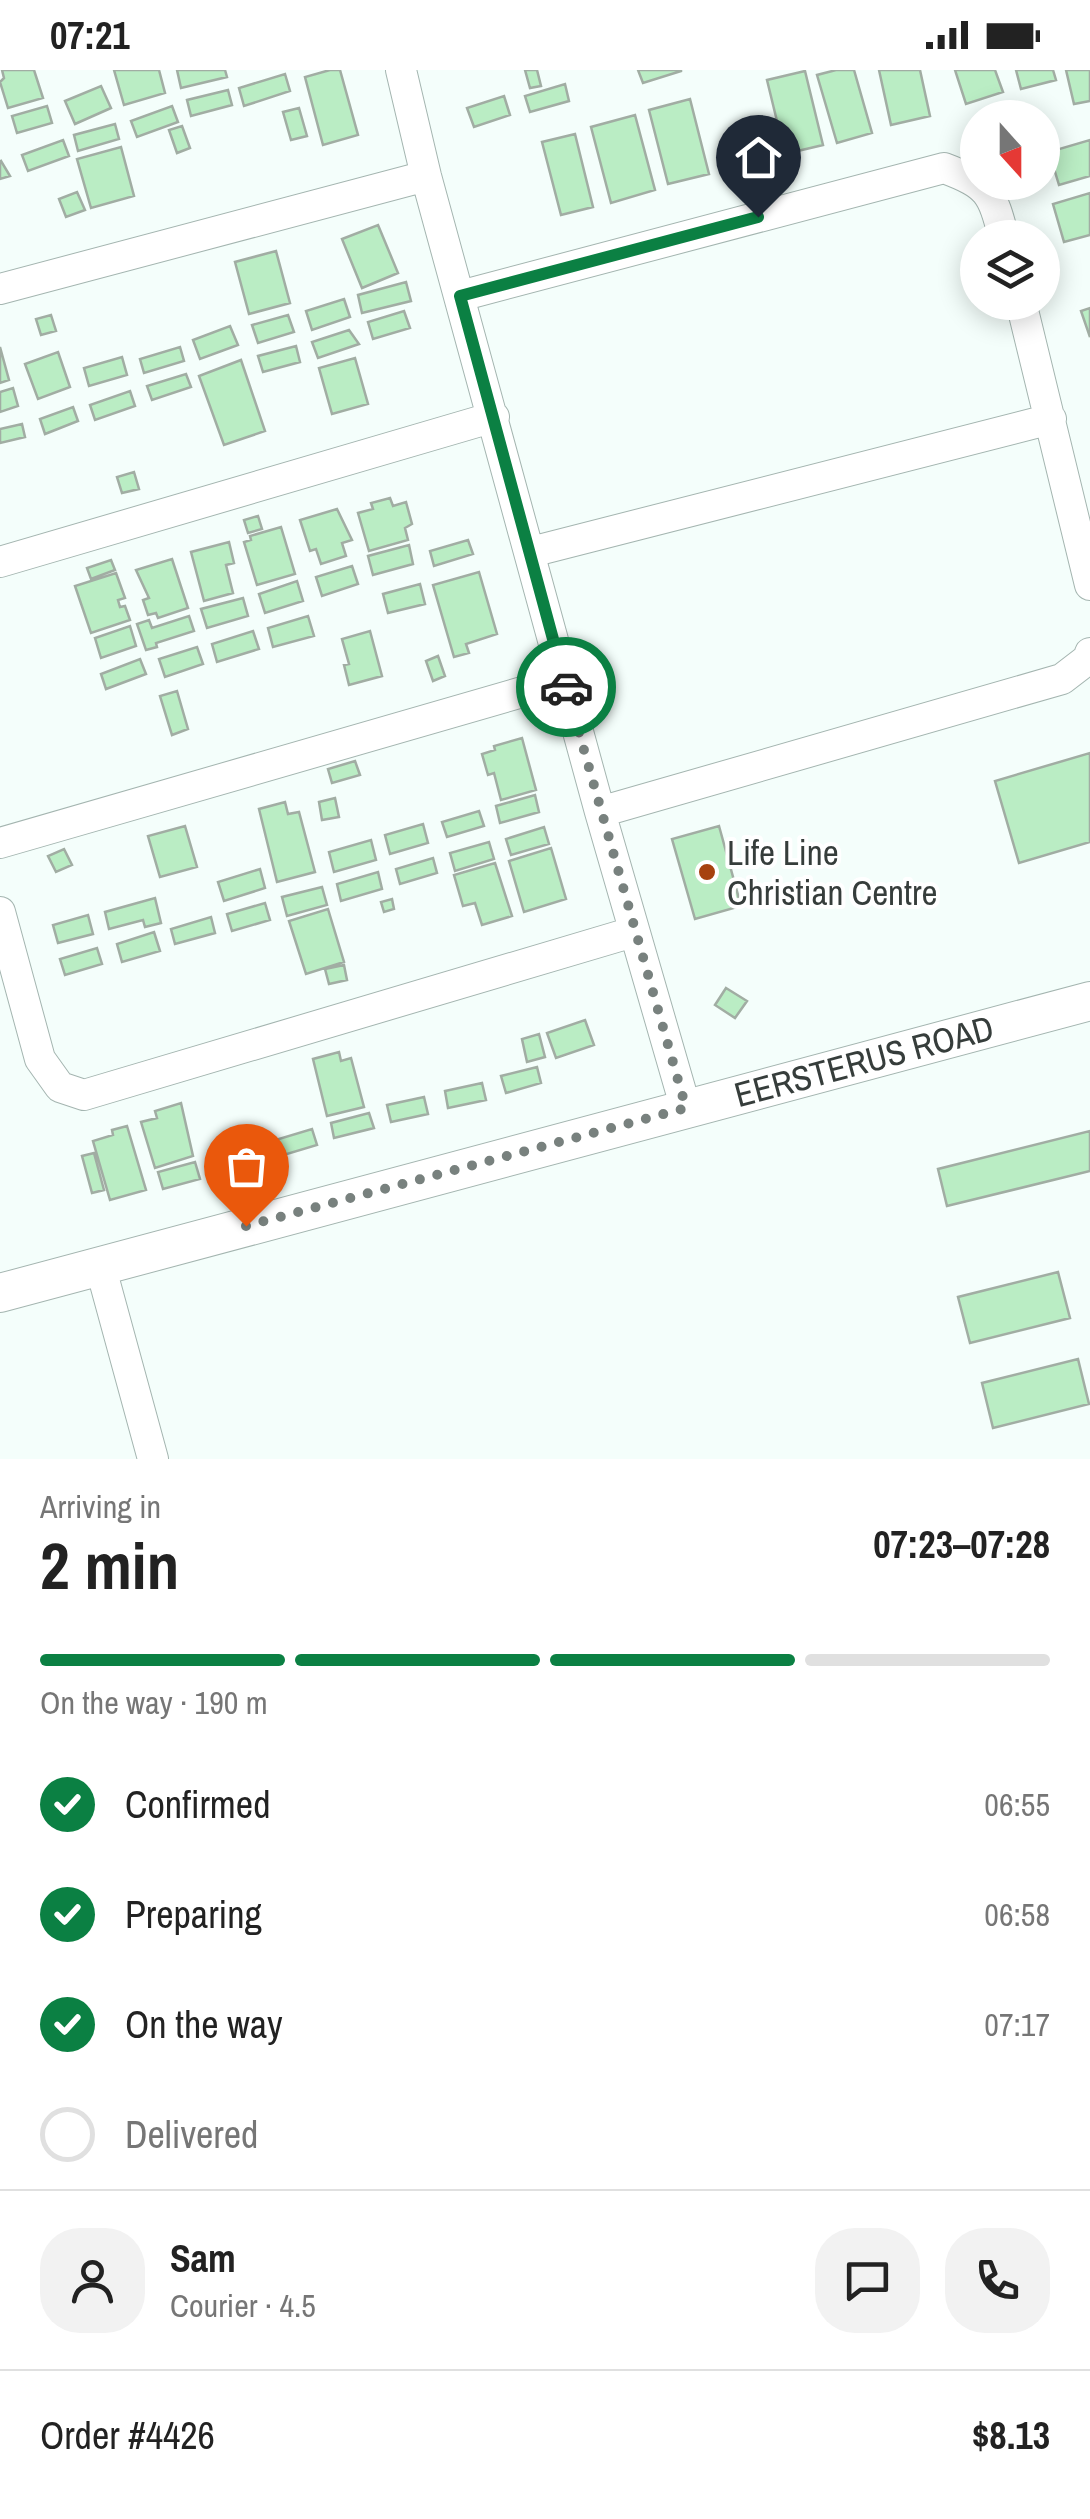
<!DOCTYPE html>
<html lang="en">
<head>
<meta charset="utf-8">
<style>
	:root { --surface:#fff; --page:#f2f2f2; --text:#222; --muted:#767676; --line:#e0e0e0; --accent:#0b8043 }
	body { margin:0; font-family:"Archivo Narrow",sans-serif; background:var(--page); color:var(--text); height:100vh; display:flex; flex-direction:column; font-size:38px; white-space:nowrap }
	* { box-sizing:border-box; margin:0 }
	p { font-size:32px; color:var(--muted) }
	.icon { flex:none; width:55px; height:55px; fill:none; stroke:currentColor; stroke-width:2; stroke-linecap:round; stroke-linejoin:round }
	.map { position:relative; height:1389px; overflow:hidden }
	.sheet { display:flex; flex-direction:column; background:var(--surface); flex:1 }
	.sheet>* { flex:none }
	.needle { width:65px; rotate:159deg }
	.controls { position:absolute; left:960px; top:30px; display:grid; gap:20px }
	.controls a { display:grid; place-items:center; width:100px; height:100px; border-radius:50%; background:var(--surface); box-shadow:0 5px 25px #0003; font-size:50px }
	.pin { position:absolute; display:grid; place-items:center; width:85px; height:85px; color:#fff; margin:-102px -42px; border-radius:50% 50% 50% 0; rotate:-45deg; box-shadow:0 0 10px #0007 }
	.pin .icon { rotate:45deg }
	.courier { position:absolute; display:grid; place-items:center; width:100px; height:100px; margin:-50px; border:8px solid #0b8043; border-radius:50%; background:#fff; color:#222; box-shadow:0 2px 12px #0007 }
	.summary em { font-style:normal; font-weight:800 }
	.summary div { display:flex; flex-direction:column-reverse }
	.summary { display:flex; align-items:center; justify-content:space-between; height:170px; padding:0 40px }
	h1 { font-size:65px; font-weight:800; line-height:75px }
	.bar { display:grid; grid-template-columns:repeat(4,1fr); gap:15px 10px; align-content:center; height:120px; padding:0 40px }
	.bar i { height:12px; border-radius:8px; background:var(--line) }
	.bar .active { background:var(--accent) }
	.bar p { grid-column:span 4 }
	.line { display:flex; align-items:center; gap:25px; padding:0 40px; border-top:2px solid var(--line) }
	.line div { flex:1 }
	.round { display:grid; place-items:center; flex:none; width:105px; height:105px; border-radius:40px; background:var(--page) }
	ol { padding:0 40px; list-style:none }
	li { display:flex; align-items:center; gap:30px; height:110px }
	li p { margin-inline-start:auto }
	li .icon { padding:10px; border-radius:50%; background:var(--accent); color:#fff; stroke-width:4 }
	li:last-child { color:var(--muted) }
	li i { width:55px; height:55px; border:5px solid var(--line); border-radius:50% }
	.status { display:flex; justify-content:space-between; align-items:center; height:70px; padding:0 50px; background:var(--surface); direction:ltr }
	.status svg { height:28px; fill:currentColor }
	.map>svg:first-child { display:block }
</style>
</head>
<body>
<div class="status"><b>07:21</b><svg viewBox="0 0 49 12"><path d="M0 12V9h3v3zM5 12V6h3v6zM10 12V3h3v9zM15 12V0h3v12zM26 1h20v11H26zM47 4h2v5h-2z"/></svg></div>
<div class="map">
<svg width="1090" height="1389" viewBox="0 0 1090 1389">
	<rect width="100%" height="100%" fill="#f4fefb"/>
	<path fill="#baedc4" stroke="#a1ada3" stroke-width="2.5" d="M2,0H34L43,28L8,38L0,12L4,8Z
		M114,0H159L165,23L124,35Z
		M177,0H225L227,7L181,18Z
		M330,0H340L358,65L323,75L305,7Z
		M525,0H537L541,16L530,18Z
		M638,0H681V1L643,13Z
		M836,0H854L872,63L837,73L817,5Z
		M879,0H920L930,46L891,55Z
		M955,0H995L1003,22L966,34Z
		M1016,0H1053L1056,10L1021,19Z
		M1066,0H1090V31L1074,34Z
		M805,1L823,75L785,84L767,10Z
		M285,4L290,21L244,36L239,18Z
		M565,14L569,31L530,42L525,26Z
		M101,16L111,38L75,54L65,31Z
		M228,20L232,35L191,46L187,30Z
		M504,26L510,45L474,57L467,38Z
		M690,29L709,104L668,114L649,40Z
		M47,36L52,53L17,63L12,46Z
		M172,36L178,52L137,67L131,51Z
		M299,38L307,66L291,70L283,42Z
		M635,45L655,120L611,133L591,57Z
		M115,54L119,69L78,81L74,65Z
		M182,56L190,78L177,83L169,60Z
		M575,64L593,137L561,145L542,72Z
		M63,70L69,86L28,101L22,85Z
		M1090,70V106L1059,115L1049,82Z
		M121,77L134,126L91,138L77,89Z
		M1,91L10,106L0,109V92Z
		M77,122L85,140L66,147L59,129Z
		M1090,123V165L1064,172L1053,134Z
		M378,155L398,203L362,218L342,169Z
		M276,181L290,233L249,244L235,192Z
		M406,212L411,231L362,243L358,225Z
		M344,229L350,247L312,260L306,241Z
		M1090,238V267L1081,241Z
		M404,241L410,258L373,269L368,252Z
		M51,245L56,261L41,265L36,249Z
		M288,245L294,262L258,273L252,255Z
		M230,256L238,275L200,289L193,270Z
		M349,260L359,274L318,288L312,272Z
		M296,276L300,292L263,302L258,286Z
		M0,277L9,310L0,313Z
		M180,277L184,291L144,303L140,289Z
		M58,282L70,317L38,329L25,294Z
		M122,287L127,305L89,316L84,298Z
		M355,288L368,334L332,344L319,298Z
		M241,290L265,361L224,375L199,306Z
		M186,304L191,317L152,330L147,316Z
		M13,318L18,336L0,342V322Z
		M130,321L135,336L95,350L90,335Z
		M73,337L78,351L45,364L40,349Z
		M22,354L25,367L0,373V359Z
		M134,402L139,419L122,423L117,407Z
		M390,428L393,436L406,432L412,454L405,458L408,470L369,481L358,443L373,439L371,433Z
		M337,439L352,470L342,473L346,486L321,494L316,479L310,481L300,450Z
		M258,446L262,459L248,463L244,450Z
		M281,457L295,504L257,515L244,472L251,470L250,466Z
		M468,470L473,484L434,496L430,481Z
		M229,472L234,493L226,495L233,523L204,531L191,482Z
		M409,475L413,494L373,505L368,486Z
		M172,489L188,538L158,548L156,543L148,545L143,530L149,528L136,500Z
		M111,490L115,500L91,509L87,498Z
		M352,496L358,514L322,526L316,507Z
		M479,502L497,564L466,574L469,583L454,587L433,515Z
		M116,503L125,528L118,530L120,537L125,536L130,550L91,563L75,516Z
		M297,511L303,531L265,543L259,524Z
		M420,514L425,534L388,543L383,524Z
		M243,528L248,546L207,558L201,539Z
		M189,546L194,561L156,573L157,577L146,580L137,554L149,550L152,558Z
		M308,546L314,566L273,577L268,558Z
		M130,556L136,576L101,588L95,568Z
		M253,561L259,579L217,592L212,574Z
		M370,561L382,606L349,615L344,595L349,594L342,569Z
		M197,577L203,594L165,607L159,589Z
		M438,586L445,606L433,611L426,591Z
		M140,589L146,604L106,619L101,604Z
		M177,621L188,659L172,665L160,626Z
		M522,668L536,720L501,730L494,703L488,705L482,684L495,680L494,676Z
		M1090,683V772L1019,793L995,711Z
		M355,691L360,705L332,713L328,699Z
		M535,725L539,742L500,753L496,736Z
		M335,728L339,747L322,750L319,732Z
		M285,732L288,744L299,742L315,802L277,812L259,739Z
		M479,741L484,756L447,767L442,752Z
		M423,754L428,773L390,784L385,765Z
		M185,756L197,797L160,807L148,766Z
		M719,756L741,836L695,849L672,769Z
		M544,757L549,774L511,785L506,769Z
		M371,770L376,790L334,802L329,782Z
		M489,772L494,789L455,801L450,783Z
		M551,778L566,829L524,842L509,791Z
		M64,779L72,795L56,802L48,786Z
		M433,788L437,803L400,814L396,799Z
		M495,793L512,846L482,855L475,833L463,836L454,805Z
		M260,799L265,818L224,831L218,812Z
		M378,802L382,819L341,831L337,814Z
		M322,817L327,835L287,846L282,827Z
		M155,828L161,853L145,857L143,850L109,859L105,842Z
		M392,829L394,839L384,842L381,832Z
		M265,833L270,850L232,861L227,844Z
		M328,839L344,892L306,904L289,851Z
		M88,845L93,864L58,873L53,855Z
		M211,847L215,863L175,874L171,859Z
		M154,862L160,881L122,892L117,874Z
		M97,878L102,894L65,905L60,889Z
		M344,895L347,910L329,914L325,899Z
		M726,918L747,931L735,948L715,935Z
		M585,950L594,975L556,988L547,963Z
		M539,964L545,987L527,992L522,969Z
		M339,982L341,991L351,988L364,1037L327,1046L313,989Z
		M537,997L541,1013L506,1023L501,1006Z
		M482,1013L486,1030L448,1038L445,1021Z
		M424,1027L428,1044L391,1052L387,1035Z
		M181,1033L193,1086L155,1098L141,1052L157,1048L155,1041Z
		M369,1043L374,1058L334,1068L331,1053Z
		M127,1056L146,1120L110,1130L93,1071L113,1065L112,1060Z
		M312,1059L317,1075L277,1087L272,1071Z
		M1090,1061V1101L947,1136L938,1099Z
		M255,1074L259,1091L219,1103L214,1086Z
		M94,1083L104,1120L92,1123L82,1086Z
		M195,1092L200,1109L163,1119L158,1102Z
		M1058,1202L1070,1248L970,1273L958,1227Z
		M1078,1289L1089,1334L993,1358L982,1313Z"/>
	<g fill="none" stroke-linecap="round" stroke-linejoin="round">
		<g stroke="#a4b5b0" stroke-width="32">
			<path id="minor" d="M401,0L426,106L600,742L686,1039
				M0,219L426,106
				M460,226L944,98C989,115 992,122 1004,168
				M1021,232L1090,515
				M531,482L1051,349
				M0,492L494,347
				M600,742L1062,609L1088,589L1090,583
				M0,773L564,610
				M0,842L40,989L60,1017L84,1025L633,862
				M100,1195L153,1389"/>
		</g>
		<g stroke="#a4b5b0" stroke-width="40">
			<path id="tertiary" d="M0,1223L1090,931"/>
		</g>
		<use href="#minor" stroke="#fff" stroke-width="30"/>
		<use href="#tertiary" stroke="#fff" stroke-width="38"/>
	</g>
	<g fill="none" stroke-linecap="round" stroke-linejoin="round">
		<path stroke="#78817e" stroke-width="10" stroke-dasharray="0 18" d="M246,1156L686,1038L566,617"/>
		<path stroke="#0b8043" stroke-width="12" d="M566,617L460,226L758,147"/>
	</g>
	<circle fill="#a6420f" stroke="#fff" stroke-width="4" cx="707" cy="802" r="10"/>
	<g text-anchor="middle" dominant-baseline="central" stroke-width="8" stroke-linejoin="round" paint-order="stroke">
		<g font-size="35" fill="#363d3b" stroke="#fff" text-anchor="start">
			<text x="727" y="782">Life Line<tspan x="727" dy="40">Christian Centre</tspan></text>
		</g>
		<g font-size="35" fill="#363d3b" stroke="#fff">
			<text transform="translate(864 991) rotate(-15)">EERSTERUS ROAD</text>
		</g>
	</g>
</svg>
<div class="controls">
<a><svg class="needle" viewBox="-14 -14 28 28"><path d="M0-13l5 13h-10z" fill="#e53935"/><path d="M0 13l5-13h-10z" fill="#767676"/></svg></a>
<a><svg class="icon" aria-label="layers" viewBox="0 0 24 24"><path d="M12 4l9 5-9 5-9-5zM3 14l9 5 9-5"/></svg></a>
</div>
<div class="pin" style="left:246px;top:1156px;background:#ea580c"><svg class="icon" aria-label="bag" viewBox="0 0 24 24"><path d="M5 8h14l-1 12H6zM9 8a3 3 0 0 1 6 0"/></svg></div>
<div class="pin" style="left:758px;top:147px;background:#1f2937"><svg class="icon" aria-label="home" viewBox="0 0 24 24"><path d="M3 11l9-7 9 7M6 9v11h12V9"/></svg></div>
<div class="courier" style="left:566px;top:617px"><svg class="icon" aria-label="car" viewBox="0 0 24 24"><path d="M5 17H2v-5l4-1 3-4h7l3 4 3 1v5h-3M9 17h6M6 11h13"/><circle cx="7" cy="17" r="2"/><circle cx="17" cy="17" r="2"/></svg></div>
</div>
<section class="sheet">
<div class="summary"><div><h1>2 min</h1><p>Arriving in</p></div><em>07:23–07:28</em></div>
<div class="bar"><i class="active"></i><i class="active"></i><i class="active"></i><i></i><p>On the way · 190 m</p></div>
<ol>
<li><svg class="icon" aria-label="check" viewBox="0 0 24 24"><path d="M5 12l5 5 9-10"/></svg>Confirmed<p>06:55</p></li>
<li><svg class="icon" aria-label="check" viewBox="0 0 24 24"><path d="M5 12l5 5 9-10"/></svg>Preparing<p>06:58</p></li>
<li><svg class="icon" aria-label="check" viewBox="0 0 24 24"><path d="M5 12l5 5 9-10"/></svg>On the way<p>07:17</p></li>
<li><i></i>Delivered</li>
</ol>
<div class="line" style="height:180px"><a class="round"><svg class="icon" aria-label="person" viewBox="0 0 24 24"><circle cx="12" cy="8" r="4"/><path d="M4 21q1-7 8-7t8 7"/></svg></a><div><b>Sam</b><p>Courier · 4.5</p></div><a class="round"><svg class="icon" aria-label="chat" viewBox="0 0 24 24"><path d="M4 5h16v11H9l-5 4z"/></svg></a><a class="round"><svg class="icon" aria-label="phone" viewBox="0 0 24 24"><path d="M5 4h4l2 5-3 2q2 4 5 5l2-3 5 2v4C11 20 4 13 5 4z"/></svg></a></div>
<div class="line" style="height:130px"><div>Order #4426</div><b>$8.13</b></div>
</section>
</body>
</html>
